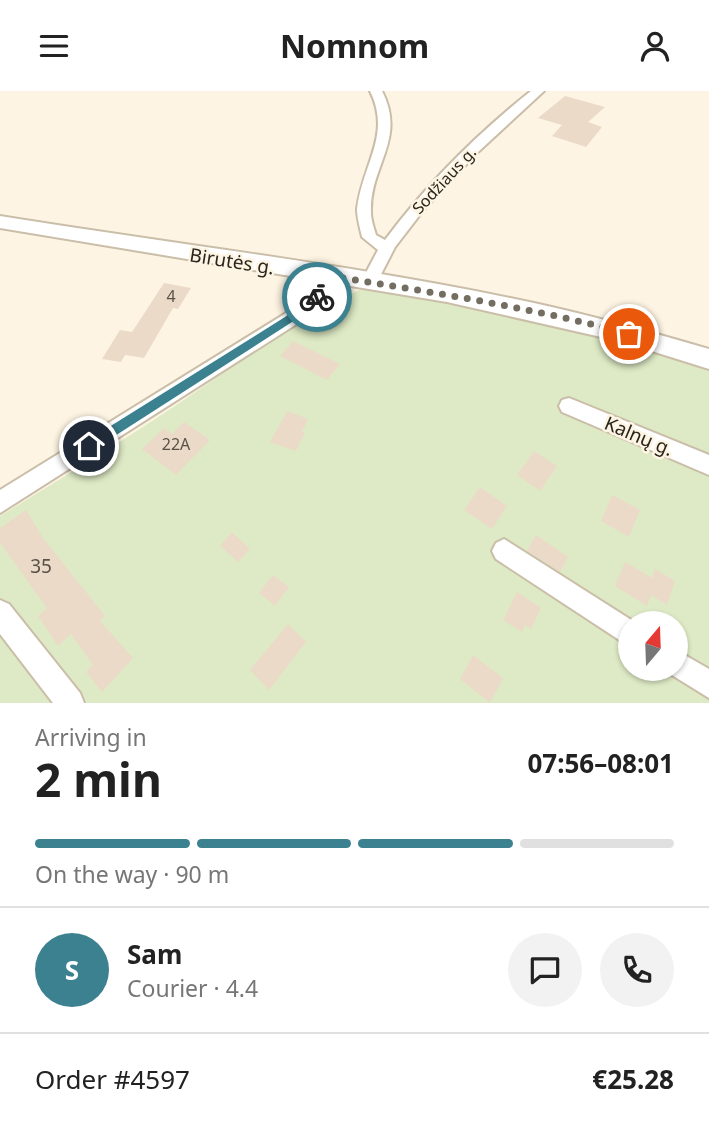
<!DOCTYPE html>
<html lang="en">
<head>
<meta charset="utf-8">
<style>
	:root { --surface:#fff; --page:#f2f2f2; --text:#222; --muted:#767676; --line:#e0e0e0; --accent:#3c818f }
	body { margin:0; font-family:"Noto Sans",sans-serif; background:var(--page); color:var(--text); height:100vh; display:flex; flex-direction:column; font-size:26px; white-space:nowrap }
	* { box-sizing:border-box; margin:0 }
	p { font-size:23px; color:var(--muted) }
	.icon { flex:none; width:38px; height:38px; fill:none; stroke:currentColor; stroke-width:2; stroke-linecap:round; stroke-linejoin:round }
	.map { position:relative; height:612px; overflow:hidden }
	.side { display:flex; flex-direction:column; background:var(--surface); flex:1 }
	.side>* { flex:none }
	.needle { width:46px; rotate:19deg }
	.buttons { position:absolute; left:618px; top:520px; display:grid; gap:14px }
	.buttons a { display:grid; place-items:center; width:70px; height:70px; border-radius:50%; background:var(--surface); box-shadow:0 2px 5px #0004; font-size:35px }
	.pin { position:absolute; display:grid; place-items:center; width:60px; height:60px; color:#fff; margin:-30px; border:4px solid #fff; border-radius:50%; box-shadow:0 2px 7px #0007 }
	.courier { position:absolute; display:grid; place-items:center; width:70px; height:70px; margin:-35px; border:5px solid #3c818f; border-radius:50%; background:#fff; color:#222; box-shadow:0 2px 9px #0007 }
	.summary em { font-style:normal; font-weight:700 }
	.summary div { display:flex; flex-direction:column-reverse }
	.summary { display:flex; align-items:center; justify-content:space-between; height:119px; padding:0 35px }
	h1 { font-size:46px; font-weight:700; line-height:52px }
	.bar { display:grid; grid-template-columns:repeat(4,1fr); gap:10px 7px; align-content:center; height:84px; padding:0 35px }
	.bar i { height:9px; border-radius:5px; background:var(--line) }
	.bar .on { background:var(--accent) }
	.bar p { grid-column:span 4 }
	.line { display:flex; align-items:center; gap:18px; padding:0 35px; border-top:2px solid var(--line) }
	.line div { flex:1 }
	.round { display:grid; place-items:center; flex:none; width:74px; height:74px; border-radius:37px; background:var(--page) }
	header { display:flex; justify-content:space-between; align-items:center; height:91px; padding:0 35px; background:var(--surface); font-size:32px; font-weight:700 }
	.map>svg:first-child { display:block }
</style>
</head>
<body>
<header><svg class="icon" aria-label="menu" viewBox="0 0 24 24"><path d="M4 6h16M4 12h16M4 18h16"/></svg>Nomnom<svg class="icon" aria-label="person" viewBox="0 0 24 24"><circle cx="12" cy="8" r="4"/><path d="M4 21q1-7 8-7t8 7"/></svg></header>
<div class="map">
<svg width="709" height="612" viewBox="0 0 709 612">
	<rect width="100%" height="100%" fill="#fef4e3"/>
	<path fill="#deeac5" fill-rule="evenodd" d="M362,198C412,206 464,212 514,223C581,238 645,258 709,280V612H0V425C65,385 131,345 194,302C248,266 301,222 362,198ZM630,532H676V578H630Z"/>
	<path fill="#ebdac8" d="M565,5L605,16L588,31L602,36L586,56L552,45L562,34L538,27Z
		M164,192L191,197L178,218L173,217L144,267L125,264L121,271L102,268L120,239L132,241Z
		M293,250L340,273L327,289L280,265Z
		M287,320L308,328L302,341L305,342L296,360L270,351Z
		M184,331L210,349L176,384L142,358L164,337L172,343Z
		M534,360L557,375L540,400L517,384Z
		M480,396L507,415L492,438L464,419Z
		M612,404L640,419L629,446L601,430Z
		M26,419L43,447L105,525L100,530L133,567L102,601L86,581L93,574L71,543L58,555L38,525L47,517L0,452V437Z
		M232,441L250,458L238,471L220,455Z
		M536,444L568,466L560,481L527,460Z
		M625,471L652,487L655,478L675,490L667,514L651,504L647,515L615,495Z
		M273,484L289,496L275,515L259,502Z
		M517,501L541,517L531,538L525,534L522,541L503,529Z
		M288,533L306,551L269,599L250,579Z
		M473,564L503,587L490,612L460,588Z"/>
	<g fill="none" stroke-linecap="round" stroke-linejoin="round">
		<g stroke="#cabea9" stroke-width="4">
			<path id="minor" d="M370,0H382C407,49 369,75 371,122C371,129 374,137 376,144L385,149C426,94 477,43 531,0H544L478,61L422,121L395,156L375,195L369,197L361,191L378,159L362,146C360,137 357,127 357,118C362,74 392,44 370,0Z
				M330,179L338,185L322,211L295,234L0,422V399L283,224L310,203L324,181Z
				M569,307L709,364V384L562,321L559,315L562,309Z
				M504,448L636,532H630V556L496,468L492,460L496,452Z
				M0,509L9,513L80,602L84,612H53L0,543Z
				M676,559L709,578V607L667,581L665,578H676Z"/>
		</g>
		<g stroke="#cabea9" stroke-width="4">
			<path id="major" d="M0,125C178,154 358,174 534,212C593,225 651,241 709,258V278L623,251L447,211L0,137Z"/>
		</g>
		<use href="#minor" fill="#fff" fill-rule="evenodd"/>
		<use href="#major" fill="#fff" fill-rule="evenodd"/>
	</g>
	<path fill="#3c818f" d="M314,204L322,206L292,231L93,359H85V351L285,226Z"/>
	<g fill="none" stroke-linecap="round" stroke-linejoin="round">
		<path stroke="#746d62" stroke-width="7" stroke-dasharray="0 12.6" d="M317,206L330,185C430,201 530,216 629,243"/>
	</g>
	<g text-anchor="middle" dominant-baseline="central" stroke-width="5" stroke-linejoin="round" paint-order="stroke">
		<g font-size="16" fill="#29251d" stroke="#fef4e3">
			<text transform="translate(444 89) rotate(-47)">Sodžiaus g.</text>
		</g>
		<g font-size="16" fill="#5a5248">
			<text x="171" y="205">4</text>
			<text x="176" y="353">22A</text>
		</g>
		<g font-size="19" fill="#29251d" stroke="#fef4e3">
			<text transform="translate(232 170) rotate(9)">Birutės g.</text>
			<text transform="translate(639 345) rotate(23)">Kalnų g.</text>
		</g>
		<g font-size="19" fill="#5a5248">
			<text x="41" y="475">35</text>
		</g>
	</g>
</svg>
<div class="buttons">
<a><svg class="needle" viewBox="-14 -14 28 28"><path d="M0-13l5 13h-10z" fill="#e53935"/><path d="M0 13l5-13h-10z" fill="#767676"/></svg></a>
</div>
<div class="pin" style="left:629px;top:243px;background:#ea580c"><svg class="icon" aria-label="bag" viewBox="0 0 24 24"><path d="M5 8h14l-1 12H6zM9 8a3 3 0 0 1 6 0"/></svg></div>
<div class="pin" style="left:89px;top:355px;background:#1f2937"><svg class="icon" aria-label="home" viewBox="0 0 24 24"><path d="M3 11l9-7 9 7M6 9v11h12V9"/></svg></div>
<div class="courier" style="left:317px;top:206px"><svg class="icon" aria-label="bike" viewBox="0 0 24 24"><circle cx="6" cy="16" r="4"/><circle cx="18" cy="16" r="4"/><path d="M6 16l4-8h5l3 8M10 8l3 8H6M13 5h3"/></svg></div>
</div>
<section class="side">
<div class="summary"><div><h1>2 min</h1><p>Arriving in</p></div><em>07:56–08:01</em></div>
<div class="bar"><i class="on"></i><i class="on"></i><i class="on"></i><i></i><p>On the way · 90 m</p></div>
<div class="line" style="height:126px"><b class="round" style="background:var(--accent);color:#fff">S</b><div><b>Sam</b><p>Courier · 4.4</p></div><a class="round"><svg class="icon" aria-label="chat" viewBox="0 0 24 24"><path d="M4 5h16v11H9l-5 4z"/></svg></a><a class="round"><svg class="icon" aria-label="phone" viewBox="0 0 24 24"><path d="M5 4h4l2 5-3 2q2 4 5 5l2-3 5 2v4C11 20 4 13 5 4z"/></svg></a></div>
<div class="line" style="height:91px"><div>Order #4597</div><b>€25.28</b></div>
</section>
</body>
</html>
